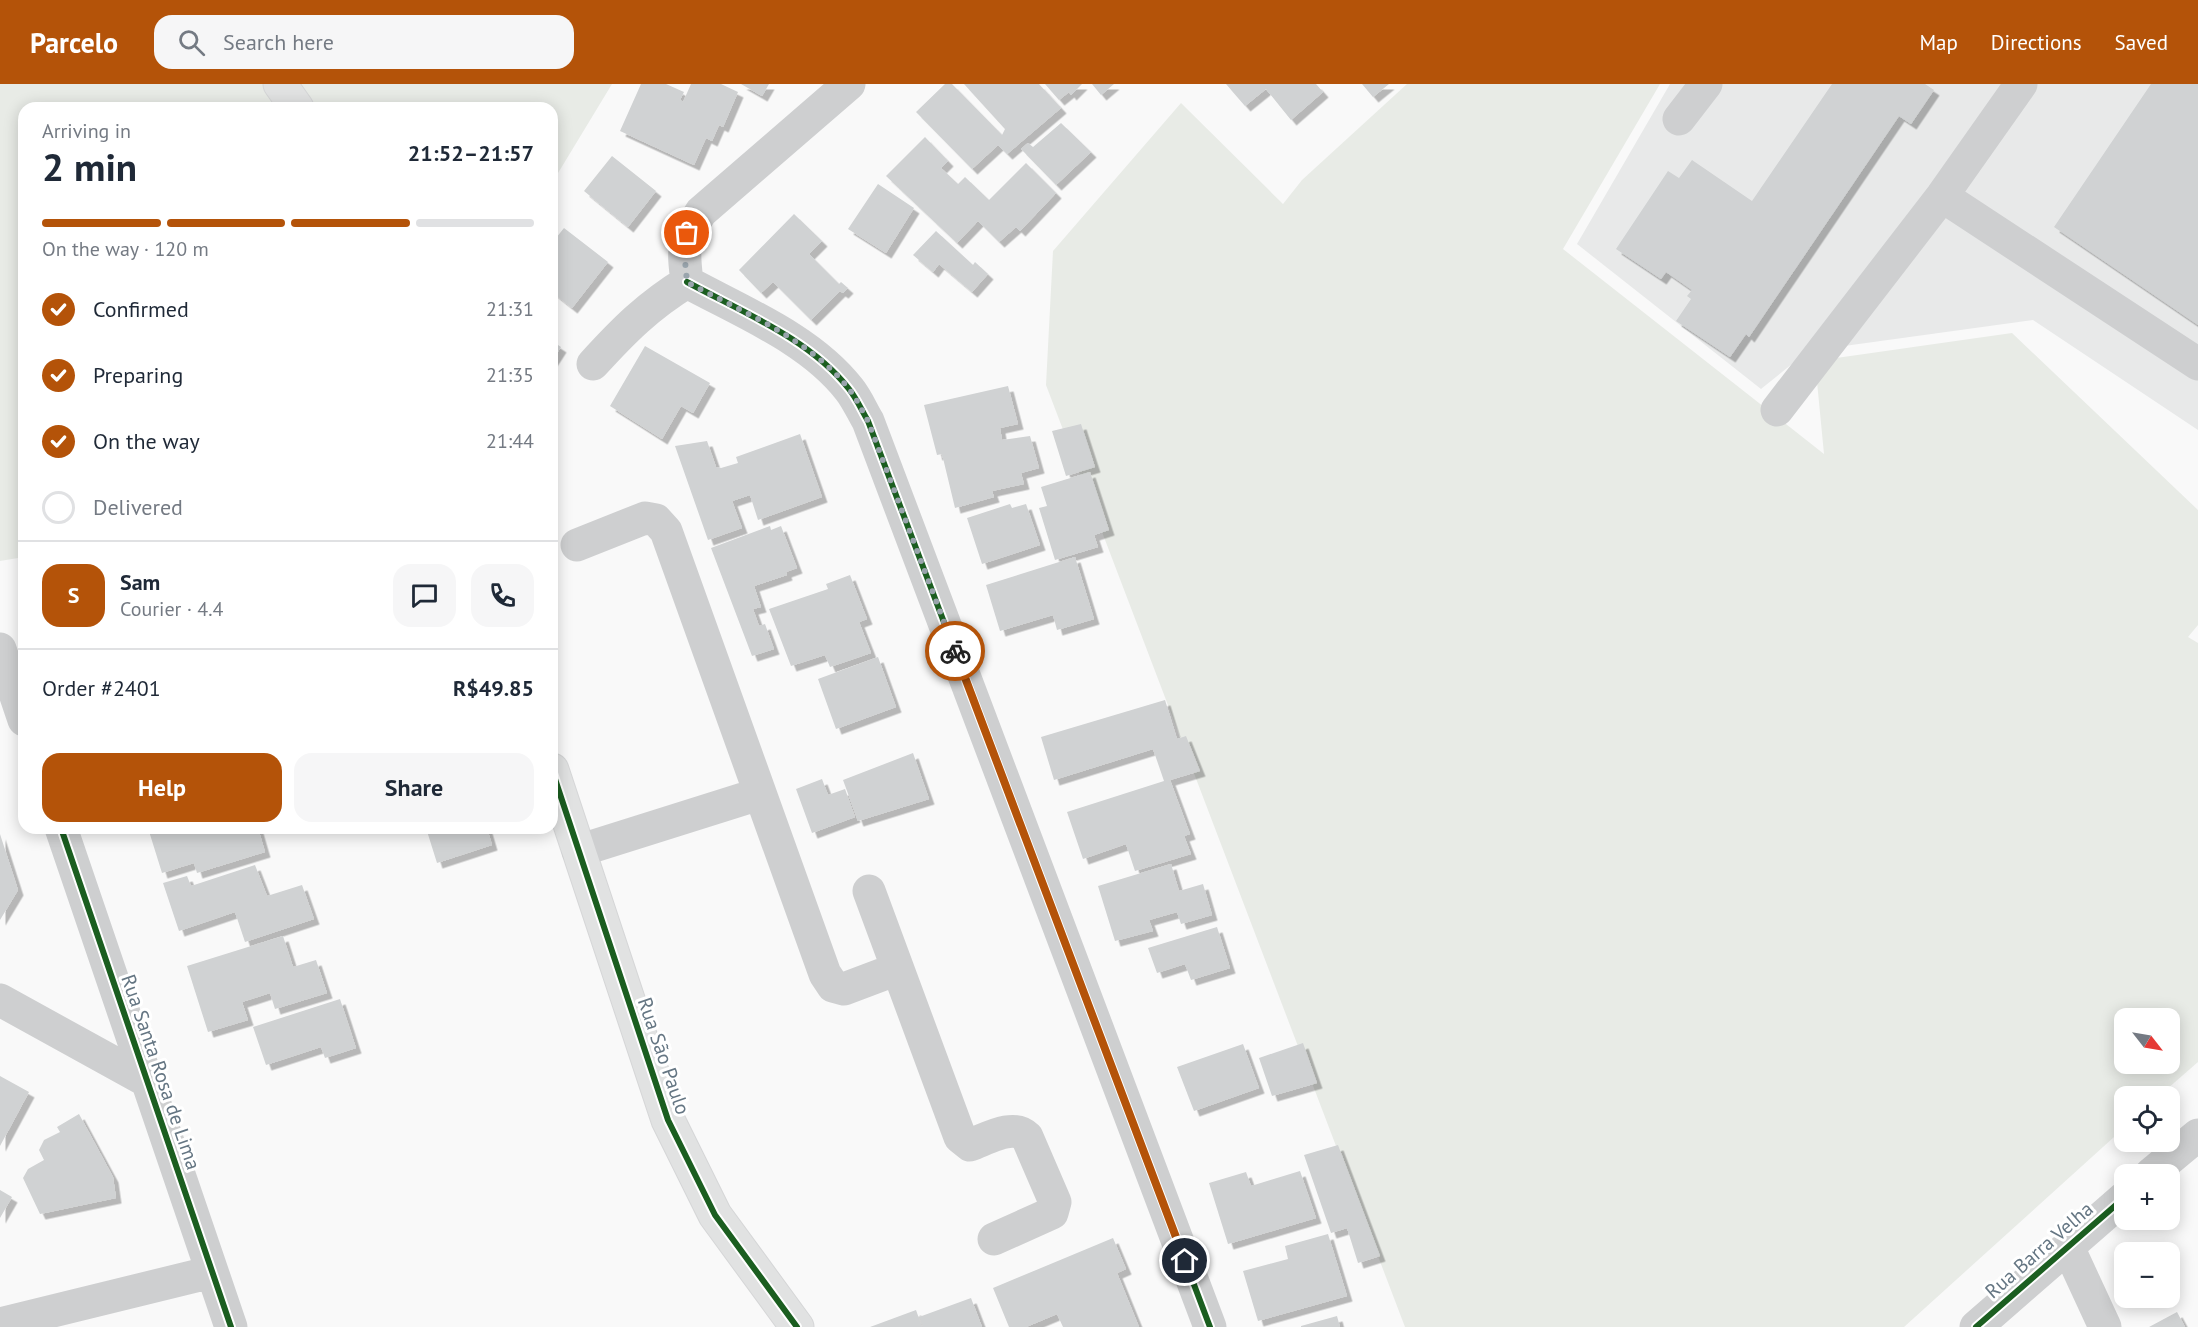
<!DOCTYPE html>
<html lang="en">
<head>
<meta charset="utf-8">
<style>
	:root { --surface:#fff; --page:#f6f6f7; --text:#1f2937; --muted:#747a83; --line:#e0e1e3; --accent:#b45309 }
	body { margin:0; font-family:"PT Sans",sans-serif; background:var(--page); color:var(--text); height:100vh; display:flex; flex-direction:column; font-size:22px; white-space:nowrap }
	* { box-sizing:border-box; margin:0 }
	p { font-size:20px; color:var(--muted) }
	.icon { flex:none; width:33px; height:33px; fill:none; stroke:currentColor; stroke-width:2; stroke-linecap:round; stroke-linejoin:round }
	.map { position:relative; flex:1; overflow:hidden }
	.drawer { position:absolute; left:18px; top:18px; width:540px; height:732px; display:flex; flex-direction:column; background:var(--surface); border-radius:18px; box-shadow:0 3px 15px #0003 }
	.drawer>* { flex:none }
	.needle { width:39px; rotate:121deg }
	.tools { position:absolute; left:2114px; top:924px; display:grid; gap:12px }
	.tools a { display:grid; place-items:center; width:66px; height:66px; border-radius:12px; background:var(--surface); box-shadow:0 3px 15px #0003; font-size:30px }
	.pin { position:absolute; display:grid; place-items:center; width:51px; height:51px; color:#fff; margin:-26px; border:3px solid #fff; border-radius:50%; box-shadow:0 2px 6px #0007 }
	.courier { position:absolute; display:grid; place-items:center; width:60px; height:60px; margin:-30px; border:4px solid #b45309; border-radius:50%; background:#fff; color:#222; box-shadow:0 2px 8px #0007 }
	.headline em { font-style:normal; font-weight:600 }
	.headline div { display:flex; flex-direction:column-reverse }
	.headline { display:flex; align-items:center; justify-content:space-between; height:102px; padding:0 24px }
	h1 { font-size:39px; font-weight:600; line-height:45px }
	.bar { display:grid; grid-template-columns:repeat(4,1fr); gap:9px 6px; align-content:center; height:72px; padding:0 24px }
	.bar i { height:8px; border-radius:4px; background:var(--line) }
	.bar .on { background:var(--accent) }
	.bar p { grid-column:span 4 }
	.line { display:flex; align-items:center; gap:15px; padding:0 24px; border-top:2px solid var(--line) }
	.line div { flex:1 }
	.round { display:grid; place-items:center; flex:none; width:63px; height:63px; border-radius:18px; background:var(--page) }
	ol { padding:0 24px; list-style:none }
	li { display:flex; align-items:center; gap:18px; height:66px }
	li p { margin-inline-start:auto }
	li .icon { padding:6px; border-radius:50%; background:var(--accent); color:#fff; stroke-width:4 }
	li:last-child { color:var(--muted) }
	li i { width:33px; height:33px; border:3px solid var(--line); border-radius:50% }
	.action { display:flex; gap:12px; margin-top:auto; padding:12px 24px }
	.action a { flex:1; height:69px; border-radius:18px; background:var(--accent); color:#fff; font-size:24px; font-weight:600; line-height:69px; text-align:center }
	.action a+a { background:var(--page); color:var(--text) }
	header { display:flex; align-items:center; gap:36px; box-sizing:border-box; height:84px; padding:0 30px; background:var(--accent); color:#fff }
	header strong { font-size:28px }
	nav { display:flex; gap:33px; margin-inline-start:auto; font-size:21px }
	.search { width:420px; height:54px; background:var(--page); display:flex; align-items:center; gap:15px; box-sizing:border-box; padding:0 21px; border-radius:18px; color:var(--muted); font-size:22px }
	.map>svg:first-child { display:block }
</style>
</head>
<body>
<header>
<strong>Parcelo</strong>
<div class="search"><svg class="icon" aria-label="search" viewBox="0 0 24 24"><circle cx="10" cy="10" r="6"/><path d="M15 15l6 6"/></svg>Search here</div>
<nav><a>Map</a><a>Directions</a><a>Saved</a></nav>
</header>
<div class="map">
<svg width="2198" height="1243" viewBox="0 0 2198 1243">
	<defs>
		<filter id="shadow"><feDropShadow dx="5.5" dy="5.5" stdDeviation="0" flood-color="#0004"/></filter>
	</defs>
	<rect width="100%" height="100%" fill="#f9f9f9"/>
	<path fill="#e8e9e9" d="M1670,0H2198V346L2033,236L1808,267L1761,305L1577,160Z"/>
	<path fill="#e8ebe6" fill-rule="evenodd" d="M0,0H612L552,99V24H24V473L0,477Z
		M1407,0H1660L1563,165L1824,370L1815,277L2012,249L2198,426V541L2188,553L2198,559V978L2159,1012H2124V1044L1904,1243H1405L1046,301L1053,167L1181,19L1283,120L1302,96ZM2124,934H2169V980H2124Z"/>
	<path fill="#d0d2d3" filter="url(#shadow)" d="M641,0H666L684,8L680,16L683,18L691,0H721L738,8L723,43L719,41L712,57L706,54L694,81L620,47Z
		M741,0H769L762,12Z
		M945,0H952L1002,51L1005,45L964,0H1039L1061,24L1007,70L998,61L972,85L916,28Z
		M1045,0H1082L1071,11L1069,8L1059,16Z
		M1092,0H1114L1101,11Z
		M1226,0H1316L1323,8L1291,36L1266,5L1245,22Z
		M1362,0H1389L1373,13Z
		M1832,0H1925L1934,6L1911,40L1899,32L1749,253L1746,250L1730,273L1676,237L1691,215L1687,212L1692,206L1666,188L1661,195L1616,165L1668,87L1679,94L1692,76L1752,117Z
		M2151,0H2198V241L2054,143Z
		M1061,39L1091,68L1056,101L1021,65L1028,59L1033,63Z
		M925,53L948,77L941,84L958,100L965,93L989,116L1026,79L1056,109L1020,147L1016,143L999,158L978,137L957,159L886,92Z
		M612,72L656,107L628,143L584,107Z
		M878,100L914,124L886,169L848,145Z
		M794,130L822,157L809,170L839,200L841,198L848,204L843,209L840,207L811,236L773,198L761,209L739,186Z
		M564,144L608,178L572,224L552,208V159Z
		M936,147L973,181L975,178L988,190L972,208L939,180L933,188L913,171Z
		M552,257L561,263L552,277Z
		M645,262L710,299L693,329L681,322L662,355L610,322Z
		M1008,302L1018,340L1000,344L1002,356L1030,352L1039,384L1021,389L1024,400L992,407L994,413L955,424L942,370L937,371L924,321Z
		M1081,340L1095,383L1066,392L1052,347Z
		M800,350L822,413L758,436L750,411L732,417L742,444L708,456L675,362L707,357L716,383L721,384L738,379L736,373Z
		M1090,388L1109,446L1094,451L1098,463L1055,476L1039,424L1047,422L1041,403Z
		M1010,420L1012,424L1026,420L1040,461L982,480L967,434Z
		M770,442L771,446L781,442L797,484L786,488L787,491L754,502L761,523L753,525L759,542L765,540L774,565L752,572L711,464Z
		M1075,473L1094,535L1057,546L1053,531L1000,547L986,501Z
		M850,491L867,535L859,538L871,569L830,583L825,571L791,582L769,525L828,505L826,500Z
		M878,573L896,623L836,645L818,595Z
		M1165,616L1177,655L1186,652L1200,687L1170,696L1190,750L1184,752L1191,770L1135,787L1126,760L1083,775L1067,728L1164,697L1153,665L1054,696L1041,653Z
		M913,669L929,715L858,737L843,696Z
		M822,695L828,711L845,705L855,733L812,749L796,705Z
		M148,744H258L265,768L197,789L194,779L162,789Z
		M426,744H487L492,761L437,779Z
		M0,750L18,806L0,836Z
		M1171,780L1179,807L1203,800L1212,831L1181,840L1177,828L1149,836L1153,847L1115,857L1098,802Z
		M255,781L267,812L302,801L314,835L245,858L235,828L179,847L163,799L187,792L191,802Z
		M1217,843L1230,884L1191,896L1185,880L1157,889L1148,864Z
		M283,852L293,883L316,876L327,909L275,925L270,909L242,918L248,936L208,948L187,882Z
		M340,915L356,964L325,974L321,963L266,981L253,943Z
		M1303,959L1317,999L1272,1012L1259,974Z
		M1243,960L1259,1004L1194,1027L1177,983Z
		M0,992L29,1008L0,1062Z
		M79,1030L113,1093L116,1114L40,1130L23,1094L28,1085L44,1076L39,1066L44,1056L60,1048L57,1043Z
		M1338,1061L1380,1172L1358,1179L1347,1144L1331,1149L1304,1071Z
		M1300,1087L1316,1134L1228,1160L1209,1099L1246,1088L1251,1102Z
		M0,1106L12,1113L0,1134Z
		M1328,1150L1347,1212L1258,1237L1243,1187L1288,1175L1285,1162Z
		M1113,1154L1126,1185L1117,1189L1139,1243H1063L1057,1230L1026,1243H1009L993,1204Z
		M971,1214L982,1243H923L919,1233Z
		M916,1226L922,1243H870Z
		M2177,1228L2185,1243H2149Z
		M1337,1232L1340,1243H1301V1242Z"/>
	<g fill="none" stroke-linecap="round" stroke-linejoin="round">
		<g stroke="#d5d6d7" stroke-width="35">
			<path id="major" d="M280,0L297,24
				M552,686L668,1036L715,1131L797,1243"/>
		</g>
		<path stroke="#cecfd0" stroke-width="33" d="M1679,35L1706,0
			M1942,112L2198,280
			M687,198C742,228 810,255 849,305C857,315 862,327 868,337L1210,1243
			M687,198C683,165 682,157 701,128L849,0
			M593,280C624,246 648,222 687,198
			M1777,326L1942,112L2021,0
			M577,461L645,434L656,436L666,447L825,890L833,902L844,905L897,885
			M0,565L24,636
			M61,744L231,1243
			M578,767L759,710
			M869,807L960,1053L970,1061C987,1055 1013,1039 1027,1053L1055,1118L1052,1129L994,1155
			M0,916L147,997
			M2151,1090L2198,1051
			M2068,1163L2105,1243
			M0,1240L212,1188
			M1976,1243L2124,1114"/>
		<use href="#major" stroke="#e1e2e2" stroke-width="33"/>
		<g stroke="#fff" stroke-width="10">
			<path id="cycleway" d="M687,198C742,228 810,255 849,305C857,315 862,327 868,337L1210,1243
				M552,686L668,1036L715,1131L797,1243
				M61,744L231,1243
				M1976,1243L2124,1114"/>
		</g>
		<use href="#cycleway" stroke="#1b5e20" stroke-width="6"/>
	</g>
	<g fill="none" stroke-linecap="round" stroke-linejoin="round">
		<path stroke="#99a4ac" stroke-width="6" stroke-dasharray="0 10.8" d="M687,149L684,166L687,198C742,228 810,255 849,305C857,315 862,327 868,337L955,567"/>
		<path stroke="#b45309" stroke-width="8" d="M955,567L1185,1177"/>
	</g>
	<g text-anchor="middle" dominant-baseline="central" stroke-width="6" stroke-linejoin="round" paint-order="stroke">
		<g font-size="20" fill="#657683" stroke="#fff">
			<text transform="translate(664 972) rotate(71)">Rua São Paulo</text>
			<text transform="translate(161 988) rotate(71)">Rua Santa Rosa de Lima</text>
			<text transform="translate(2039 1166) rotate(-41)">Rua Barra Velha</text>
		</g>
	</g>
</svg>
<div class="tools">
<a><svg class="needle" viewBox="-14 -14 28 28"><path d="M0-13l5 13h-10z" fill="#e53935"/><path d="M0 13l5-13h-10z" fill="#747a83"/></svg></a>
<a><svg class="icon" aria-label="locate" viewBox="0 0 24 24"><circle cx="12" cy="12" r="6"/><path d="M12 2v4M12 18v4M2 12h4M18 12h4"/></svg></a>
<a>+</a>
<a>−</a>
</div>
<div class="pin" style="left:687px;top:149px;background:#ea580c"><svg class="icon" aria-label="bag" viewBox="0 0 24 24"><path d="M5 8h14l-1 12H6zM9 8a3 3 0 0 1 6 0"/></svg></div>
<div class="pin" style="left:1185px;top:1177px;background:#1f2937"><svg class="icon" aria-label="home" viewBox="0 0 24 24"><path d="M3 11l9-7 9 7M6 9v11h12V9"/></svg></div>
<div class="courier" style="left:955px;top:567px"><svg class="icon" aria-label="bike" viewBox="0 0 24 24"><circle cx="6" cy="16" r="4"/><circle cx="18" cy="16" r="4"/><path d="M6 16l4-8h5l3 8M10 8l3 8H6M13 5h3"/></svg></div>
<section class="drawer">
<div class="headline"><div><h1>2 min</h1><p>Arriving in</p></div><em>21:52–21:57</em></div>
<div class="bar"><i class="on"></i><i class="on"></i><i class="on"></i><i></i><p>On the way · 120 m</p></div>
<ol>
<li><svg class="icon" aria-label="check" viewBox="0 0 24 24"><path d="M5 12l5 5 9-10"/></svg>Confirmed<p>21:31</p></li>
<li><svg class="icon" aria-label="check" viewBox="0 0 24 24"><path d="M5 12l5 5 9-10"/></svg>Preparing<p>21:35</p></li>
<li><svg class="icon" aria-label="check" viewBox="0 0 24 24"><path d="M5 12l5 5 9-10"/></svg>On the way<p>21:44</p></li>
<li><i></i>Delivered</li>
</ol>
<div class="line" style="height:108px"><b class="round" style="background:var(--accent);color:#fff">S</b><div><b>Sam</b><p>Courier · 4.4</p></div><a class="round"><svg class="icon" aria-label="chat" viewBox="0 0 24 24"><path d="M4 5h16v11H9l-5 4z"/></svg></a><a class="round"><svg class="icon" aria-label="phone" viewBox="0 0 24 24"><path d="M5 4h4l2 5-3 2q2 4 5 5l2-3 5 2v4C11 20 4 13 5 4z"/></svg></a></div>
<div class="line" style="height:78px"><div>Order #2401</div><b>R$49.85</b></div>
<div class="action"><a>Help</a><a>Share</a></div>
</section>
</div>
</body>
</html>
